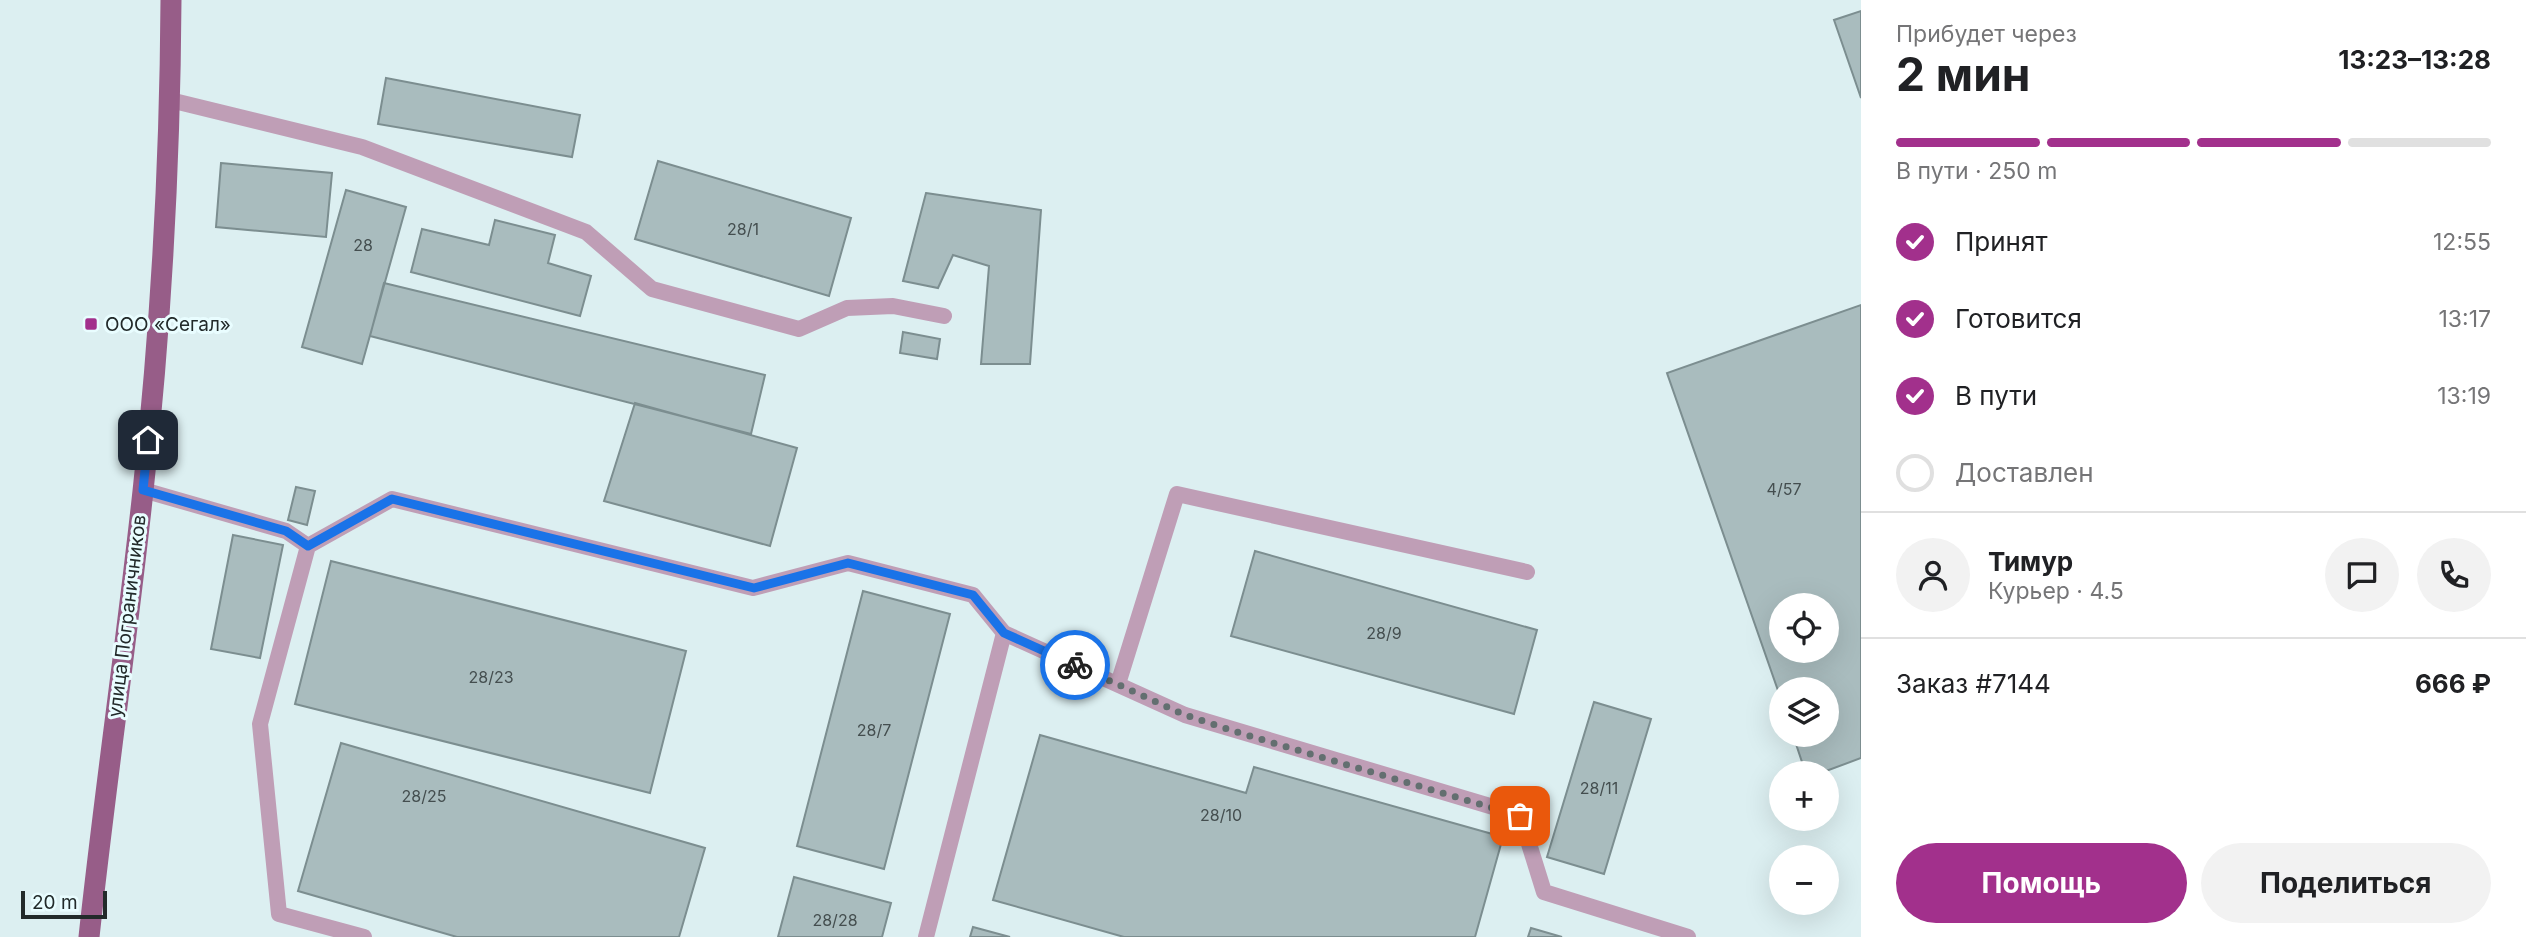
<!DOCTYPE html>
<html lang="ru">
<head>
<meta charset="utf-8">
<style>
	:root { --surface:#fff; --page:#f2f2f2; --text:#202124; --muted:#757577; --line:#e0e0e0; --accent:#a2308c }
	body { margin:0; font-family:Inter,sans-serif; background:var(--page); color:var(--text); height:100vh; display:flex; flex-direction:column; font-size:26px; white-space:nowrap }
	* { box-sizing:border-box; margin:0 }
	p { font-size:23px; color:var(--muted) }
	.icon { flex:none; width:38px; height:38px; fill:none; stroke:currentColor; stroke-width:2; stroke-linecap:round; stroke-linejoin:round }
	.map { position:relative; flex:1; overflow:hidden }
	.drawer { display:flex; flex-direction:column; background:var(--surface); width:665px }
	.drawer>* { flex:none }
	.tools { position:absolute; left:1769px; top:593px; display:grid; gap:14px }
	.tools a { display:grid; place-items:center; width:70px; height:70px; border-radius:50%; background:var(--surface); box-shadow:0 7px 28px #0002; font-size:35px }
	.scale { position:absolute; left:21px; bottom:18px; width:86px; box-sizing:border-box; padding-left:7px; border:4px solid #222a2a; border-top:0; font-size:19px; line-height:24px; white-space:nowrap; color:#222a2a; -webkit-text-stroke:5px #e9fdff; paint-order:stroke }
	.pin { position:absolute; display:grid; place-items:center; width:60px; height:60px; color:#fff; margin:-30px; border-radius:14px; box-shadow:0 4px 10px #0006 }
	.courier { position:absolute; display:grid; place-items:center; width:70px; height:70px; margin:-35px; border:5px solid #1a73e8; border-radius:50%; background:#fff; color:#222; box-shadow:0 2px 9px #0007 }
	.headline em { font-style:normal; font-weight:700 }
	.headline div { display:flex; flex-direction:column-reverse }
	.headline { display:flex; align-items:center; justify-content:space-between; height:119px; padding:0 35px }
	h1 { font-size:46px; font-weight:700; line-height:52px }
	.bar { display:grid; grid-template-columns:repeat(4,1fr); gap:10px 7px; align-content:center; height:84px; padding:0 35px }
	.bar i { height:9px; border-radius:5px; background:var(--line) }
	.bar .active { background:var(--accent) }
	.bar p { grid-column:span 4 }
	.line { display:flex; align-items:center; gap:18px; padding:0 35px; border-top:2px solid var(--line) }
	.line div { flex:1 }
	.round { display:grid; place-items:center; flex:none; width:74px; height:74px; border-radius:37px; background:var(--page) }
	ol { padding:0 35px; list-style:none }
	li { display:flex; align-items:center; gap:21px; height:77px }
	li p { margin-inline-start:auto }
	li .icon { padding:7px; border-radius:50%; background:var(--accent); color:#fff; stroke-width:4 }
	li:last-child { color:var(--muted) }
	li i { width:38px; height:38px; border:4px solid var(--line); border-radius:50% }
	.button { display:flex; gap:14px; margin-top:auto; padding:14px 35px }
	.button a { flex:1; height:80px; border-radius:42px; background:var(--accent); color:#fff; font-size:28px; font-weight:700; line-height:80px; text-align:center }
	.button a+a { background:var(--page); color:var(--text) }
	main { display:flex; flex:1; min-height:0 }
	.map>svg:first-child { display:block }
</style>
</head>
<body>
<main>
<div class="map">
<svg width="1861" height="937" viewBox="0 0 1861 937">
	<rect width="100%" height="100%" fill="#dceff1"/>
	<path fill="#a9bcbe" stroke="#7c8e90" stroke-width="2" fill-rule="evenodd" d="M1861,11V98L1834,20Z
		M386,78L580,115L572,157L378,124Z
		M658,161L851,218L829,296L635,239Z
		M221,163L332,173L326,237L216,227Z
		M346,190L406,207L362,364L302,347Z
		M926,193L1041,210L1030,364H981L989,266L953,255L938,288L903,281Z
		M495,220L555,235L548,263L591,276L580,316L411,272L422,229L489,245Z
		M384,283L765,375L751,434L370,336Z
		M1861,305V758L1818,774H1806L1793,735H1827V690H1782V702L1667,373ZM1782,606H1827V651H1782Z
		M903,332L940,339L937,359L900,353Z
		M635,403L797,448L770,546L604,501Z
		M296,487L315,491L307,525L288,520Z
		M233,535L283,545L260,658L211,649Z
		M1255,551L1537,630L1514,714L1231,636Z
		M331,561L686,651L650,793L295,704Z
		M863,591L950,614L884,869L797,846Z
		M1594,702L1651,719L1604,874L1547,857Z
		M1040,735L1246,793L1254,767L1503,837L1475,937H1124L993,900Z
		M341,743L705,848L679,937H457L298,891Z
		M794,877L891,903L882,937H778Z
		M973,927L1010,937H970Z
		M1531,928L1562,937H1528Z"/>
	<g fill="none" stroke-linecap="round" stroke-linejoin="round">
		<path stroke="#bf9eb6" stroke-width="16" d="M170,100L362,147L586,232L652,289L799,329L847,308L893,306L944,316
			M143,490L286,531L308,546L392,499L753,588L848,563L973,595L1004,633L1185,715L1520,815L1544,892L1688,937
			M308,546L260,724L279,914L364,937
			M1118,684L1177,494L1527,572
			M926,937L1004,633"/>
		<path stroke="#975d88" stroke-width="21" d="M89,937C105,788 127,640 143,491C161,328 170,163 171,0"/>
	</g>
	<g fill="none" stroke-linecap="round" stroke-linejoin="round">
		<path stroke="#636f70" stroke-width="7" stroke-dasharray="0 12.6" d="M1075,665L1185,715L1243,734L1520,816"/>
		<path stroke="#1a73e8" stroke-width="9" d="M148,440L143,490L286,531L308,546L392,499L754,588L848,563L973,595L1004,633L1075,665"/>
	</g>
	<rect fill="#a2308c" stroke="#e9fdff" stroke-width="2.5" x="84" y="317" width="14" height="14" rx="3.5"/>
	<g text-anchor="middle" dominant-baseline="central" stroke-width="6" stroke-linejoin="round" paint-order="stroke">
		<g font-size="16" fill="#444e4f">
			<text x="743" y="229">28/1</text>
			<text x="363" y="245">28</text>
			<text x="1784" y="489">4/57</text>
			<text x="1384" y="633">28/9</text>
			<text x="491" y="677">28/23</text>
			<text x="874" y="730">28/7</text>
			<text x="1599" y="788">28/11</text>
			<text x="424" y="796">28/25</text>
			<text x="1221" y="815">28/10</text>
			<text x="835" y="920">28/28</text>
		</g>
		<g font-size="19" fill="#222a2a" stroke="#e9fdff" text-anchor="start">
			<text x="105" y="324">ООО «Сегал»</text>
		</g>
		<g font-size="19" fill="#222a2a" stroke="#e9fdff">
			<text transform="translate(127 616) rotate(-83)">улица Пограничников</text>
		</g>
	</g>
</svg>
<div class="tools">
<a><svg class="icon" aria-label="locate" viewBox="0 0 24 24"><circle cx="12" cy="12" r="6"/><path d="M12 2v4M12 18v4M2 12h4M18 12h4"/></svg></a>
<a><svg class="icon" aria-label="layers" viewBox="0 0 24 24"><path d="M12 4l9 5-9 5-9-5zM3 14l9 5 9-5"/></svg></a>
<a>+</a>
<a>−</a>
</div>
<div class="scale">20 m</div>
<div class="pin" style="left:1520px;top:816px;background:#ea580c"><svg class="icon" aria-label="bag" viewBox="0 0 24 24"><path d="M5 8h14l-1 12H6zM9 8a3 3 0 0 1 6 0"/></svg></div>
<div class="pin" style="left:148px;top:440px;background:#1f2937"><svg class="icon" aria-label="home" viewBox="0 0 24 24"><path d="M3 11l9-7 9 7M6 9v11h12V9"/></svg></div>
<div class="courier" style="left:1075px;top:665px"><svg class="icon" aria-label="bike" viewBox="0 0 24 24"><circle cx="6" cy="16" r="4"/><circle cx="18" cy="16" r="4"/><path d="M6 16l4-8h5l3 8M10 8l3 8H6M13 5h3"/></svg></div>
</div>
<section class="drawer">
<div class="headline"><div><h1>2 мин</h1><p>Прибудет через</p></div><em>13:23–13:28</em></div>
<div class="bar"><i class="active"></i><i class="active"></i><i class="active"></i><i></i><p>В пути · 250 m</p></div>
<ol>
<li><svg class="icon" aria-label="check" viewBox="0 0 24 24"><path d="M5 12l5 5 9-10"/></svg>Принят<p>12:55</p></li>
<li><svg class="icon" aria-label="check" viewBox="0 0 24 24"><path d="M5 12l5 5 9-10"/></svg>Готовится<p>13:17</p></li>
<li><svg class="icon" aria-label="check" viewBox="0 0 24 24"><path d="M5 12l5 5 9-10"/></svg>В пути<p>13:19</p></li>
<li><i></i>Доставлен</li>
</ol>
<div class="line" style="height:126px"><a class="round"><svg class="icon" aria-label="person" viewBox="0 0 24 24"><circle cx="12" cy="8" r="4"/><path d="M4 21q1-7 8-7t8 7"/></svg></a><div><b>Тимур</b><p>Курьер · 4.5</p></div><a class="round"><svg class="icon" aria-label="chat" viewBox="0 0 24 24"><path d="M4 5h16v11H9l-5 4z"/></svg></a><a class="round"><svg class="icon" aria-label="phone" viewBox="0 0 24 24"><path d="M5 4h4l2 5-3 2q2 4 5 5l2-3 5 2v4C11 20 4 13 5 4z"/></svg></a></div>
<div class="line" style="height:91px"><div>Заказ #7144</div><b>666 ₽</b></div>
<div class="button"><a>Помощь</a><a>Поделиться</a></div>
</section>
</main>
</body>
</html>
